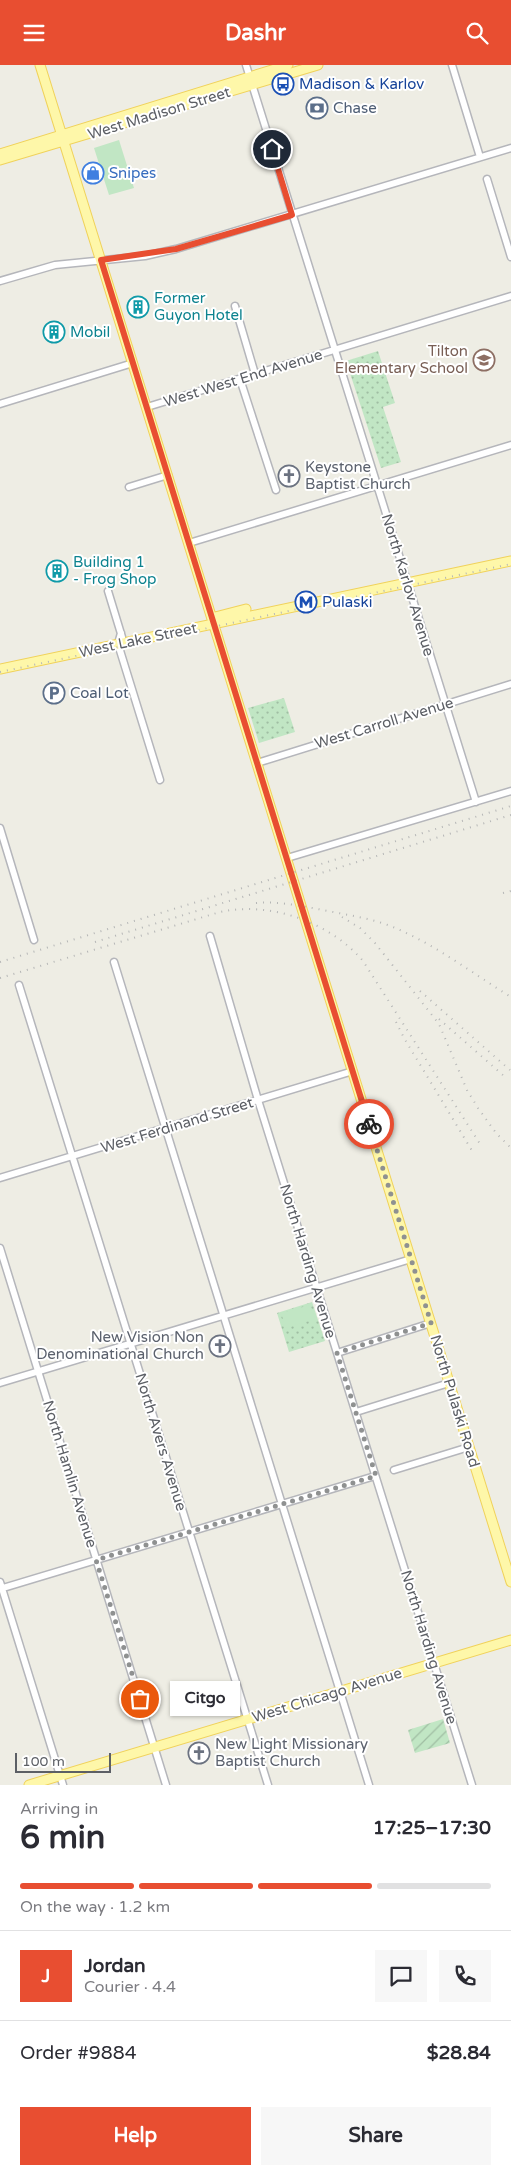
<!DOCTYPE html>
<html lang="en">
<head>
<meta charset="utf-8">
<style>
	:root { --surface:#fff; --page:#f7f7f7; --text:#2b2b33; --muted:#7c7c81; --line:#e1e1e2; --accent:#e84e31 }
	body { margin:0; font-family:"Varela Round",sans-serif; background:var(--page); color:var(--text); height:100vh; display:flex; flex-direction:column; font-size:19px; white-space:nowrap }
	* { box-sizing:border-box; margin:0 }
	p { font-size:16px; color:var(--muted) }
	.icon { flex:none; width:28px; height:28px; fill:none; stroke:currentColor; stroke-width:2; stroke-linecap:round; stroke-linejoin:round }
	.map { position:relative; height:1720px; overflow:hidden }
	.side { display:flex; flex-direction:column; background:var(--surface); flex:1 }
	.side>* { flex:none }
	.scale { position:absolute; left:15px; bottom:12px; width:96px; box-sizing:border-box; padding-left:5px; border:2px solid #5c5f65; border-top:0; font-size:14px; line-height:18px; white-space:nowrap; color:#5c5f65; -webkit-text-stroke:4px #fff; paint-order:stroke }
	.pin { position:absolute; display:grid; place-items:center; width:42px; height:42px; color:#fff; margin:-21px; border:2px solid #fff; border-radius:50%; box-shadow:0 1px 5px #0007 }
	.courier { position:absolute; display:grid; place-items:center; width:50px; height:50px; margin:-25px; border:4px solid #e84e31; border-radius:50%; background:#fff; color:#222; box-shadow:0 1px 6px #0007 }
	.bubble { position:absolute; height:35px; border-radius:0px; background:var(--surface); box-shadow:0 1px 4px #0004; font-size:16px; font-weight:700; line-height:35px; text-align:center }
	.headline em { font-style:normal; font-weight:700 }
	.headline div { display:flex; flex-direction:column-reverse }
	.headline { display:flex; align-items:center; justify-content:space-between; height:85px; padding:0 20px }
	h1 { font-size:32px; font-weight:700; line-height:38px }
	.bar { display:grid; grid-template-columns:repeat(4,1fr); gap:8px 5px; align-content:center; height:60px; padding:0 20px }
	.bar i { height:6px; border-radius:4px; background:var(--line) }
	.bar .on { background:var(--accent) }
	.bar p { grid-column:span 4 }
	.line { display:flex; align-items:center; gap:12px; padding:0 20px; border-top:1px solid var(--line) }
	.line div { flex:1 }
	.round { display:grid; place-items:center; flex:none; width:52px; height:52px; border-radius:0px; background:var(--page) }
	.cta { display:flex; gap:10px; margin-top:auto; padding:10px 20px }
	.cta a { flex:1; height:58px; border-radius:0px; background:var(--accent); color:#fff; font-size:20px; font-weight:700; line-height:58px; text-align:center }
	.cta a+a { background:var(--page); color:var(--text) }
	header { display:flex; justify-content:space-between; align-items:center; height:65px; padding:0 20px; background:var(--accent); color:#fff; font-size:22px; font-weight:700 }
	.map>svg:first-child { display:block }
</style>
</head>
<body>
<header><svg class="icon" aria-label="menu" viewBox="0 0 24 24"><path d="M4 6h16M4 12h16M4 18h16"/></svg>Dashr<svg class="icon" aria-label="search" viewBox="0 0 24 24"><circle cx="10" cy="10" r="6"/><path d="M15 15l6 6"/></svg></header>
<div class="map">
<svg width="511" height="1720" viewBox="0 0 511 1720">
	<defs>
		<pattern id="grass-dots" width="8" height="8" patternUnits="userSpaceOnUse" patternTransform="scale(1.25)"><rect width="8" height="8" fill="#c1e6c4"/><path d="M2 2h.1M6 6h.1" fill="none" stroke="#a0bea3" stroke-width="1.8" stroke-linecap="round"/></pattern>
		<pattern id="garden-furrows" width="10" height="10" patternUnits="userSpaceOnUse" patternTransform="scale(1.25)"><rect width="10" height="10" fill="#c1e6c4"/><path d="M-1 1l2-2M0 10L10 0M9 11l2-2" fill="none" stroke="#a0bea3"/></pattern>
	</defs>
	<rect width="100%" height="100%" fill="#eeede4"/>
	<path fill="url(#grass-dots)" d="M378,286L395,338L383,342L401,397L381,403L346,296Z
		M284,633L295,667L259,678L248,643Z
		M312,1237L325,1276L289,1287L277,1248Z"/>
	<path fill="url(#garden-furrows)" d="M443,1654L450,1678L415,1688L408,1665Z"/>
	<path fill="#c1e6c4" d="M119,75L134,123L109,130L94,83Z
		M310,1240L315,1254L286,1263L281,1248Z"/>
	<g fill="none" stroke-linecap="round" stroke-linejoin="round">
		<g stroke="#b5b6bb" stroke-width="9">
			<path id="minor" d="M246,0L476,737
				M452,0L480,92
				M487,114L511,192
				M0,216L55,200L145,191L176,184L511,83
				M235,241L255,309
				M240,314L276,425
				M0,339L133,298
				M147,342L511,231
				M129,422L168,410
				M189,478L511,380
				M108,526L122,572
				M121,568L118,579L160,715
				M257,698L511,619
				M0,763L34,875
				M287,793L511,726
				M210,871L258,1035L472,1720
				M114,897L369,1720
				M19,920L268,1720
				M0,1113L353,1006
				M0,1183L166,1720
				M337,1288L431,1258
				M0,1318L411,1194
				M356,1347L449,1318
				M394,1405L469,1382
				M0,1517L63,1720
				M0,1524L375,1411"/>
		</g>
		<g stroke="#f0d25b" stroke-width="11">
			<path id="major" d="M40,0L511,1517
				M0,89L288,0
				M0,95L318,0
				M215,552L246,544
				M0,604L511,496
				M29,1720L511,1575"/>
		</g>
		<use href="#minor" stroke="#fff" stroke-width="6"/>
		<use href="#major" stroke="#fef7a9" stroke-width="9"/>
		<path stroke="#b5b6b6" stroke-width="2" stroke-dasharray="1 6" stroke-linecap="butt" d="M0,607L511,499
			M503,828L511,826
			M256,838C279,836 301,841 323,845C347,850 371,853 393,862C436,880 472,908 511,932
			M342,852L360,863L375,878L439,959L467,1025L478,1043L496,1068L511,1083
			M95,877L511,750
			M0,897L511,741
			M0,913L220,847C270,836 330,857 363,896L482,1082
			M420,926L510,1005
			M439,954L504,1011
			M396,957L404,973L474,1089"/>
	</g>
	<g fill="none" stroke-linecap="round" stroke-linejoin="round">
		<path stroke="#8f9191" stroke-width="5" stroke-dasharray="0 9" d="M140,1634L96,1495L376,1411L337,1288L431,1258L369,1059"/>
		<path stroke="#e84e31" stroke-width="6" d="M272,84L292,150L176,184L101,195L369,1059"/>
	</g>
	<defs>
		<g id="bus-ring" transform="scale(1.125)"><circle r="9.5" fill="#fff" stroke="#1a4fb4" stroke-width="1.5"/><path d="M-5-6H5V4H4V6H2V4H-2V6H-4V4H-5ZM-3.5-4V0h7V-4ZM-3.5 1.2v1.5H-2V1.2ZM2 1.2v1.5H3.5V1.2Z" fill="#1a4fb4"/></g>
		<g id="bank-ring" transform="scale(1.125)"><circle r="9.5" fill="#fff" stroke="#5c6f8a" stroke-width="1.5"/><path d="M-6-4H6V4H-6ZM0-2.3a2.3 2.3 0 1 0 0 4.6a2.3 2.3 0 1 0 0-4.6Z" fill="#5c6f8a"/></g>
		<g id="shop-ring" transform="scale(1.125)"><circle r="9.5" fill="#fff" stroke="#3f7fe0" stroke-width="1.5"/><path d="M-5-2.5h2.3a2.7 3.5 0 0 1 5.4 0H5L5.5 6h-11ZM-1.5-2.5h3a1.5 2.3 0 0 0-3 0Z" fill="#3f7fe0"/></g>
		<g id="building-ring" transform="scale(1.125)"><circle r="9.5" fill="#fff" stroke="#0f9aa8" stroke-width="1.5"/><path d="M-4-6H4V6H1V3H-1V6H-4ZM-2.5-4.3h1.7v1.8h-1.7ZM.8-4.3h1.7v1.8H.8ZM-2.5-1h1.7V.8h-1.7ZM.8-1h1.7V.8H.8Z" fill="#0f9aa8"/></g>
		<g id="school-ring" transform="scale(1.125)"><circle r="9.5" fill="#fff" stroke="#8d6e63" stroke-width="1.5"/><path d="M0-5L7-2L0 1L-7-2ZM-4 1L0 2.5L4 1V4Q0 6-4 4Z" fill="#8d6e63"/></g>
		<g id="church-ring" transform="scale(1.125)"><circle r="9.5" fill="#fff" stroke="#6b7280" stroke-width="1.5"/><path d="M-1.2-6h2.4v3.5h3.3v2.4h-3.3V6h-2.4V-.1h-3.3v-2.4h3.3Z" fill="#6b7280"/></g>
		<g id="metro-ring" transform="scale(1.125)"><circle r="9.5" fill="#fff" stroke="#1a4fb4" stroke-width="1.5"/><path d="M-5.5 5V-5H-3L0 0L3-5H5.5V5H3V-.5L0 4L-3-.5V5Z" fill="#1a4fb4"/></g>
		<g id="parking-ring" transform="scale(1.125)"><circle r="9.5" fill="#fff" stroke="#5c6f8a" stroke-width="1.5"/><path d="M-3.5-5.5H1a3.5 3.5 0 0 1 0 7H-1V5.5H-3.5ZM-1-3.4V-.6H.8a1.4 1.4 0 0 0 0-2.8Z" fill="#5c6f8a"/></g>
	</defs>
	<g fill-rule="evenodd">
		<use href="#bus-ring" x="283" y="19"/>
		<use href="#bank-ring" x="317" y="43"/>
		<use href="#shop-ring" x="93" y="108"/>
		<use href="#building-ring" x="138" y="242"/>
		<use href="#building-ring" x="54" y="267"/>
		<use href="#school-ring" x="484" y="295"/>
		<use href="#church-ring" x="289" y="411"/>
		<use href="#building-ring" x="57" y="506"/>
		<use href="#metro-ring" x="306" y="537"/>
		<use href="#parking-ring" x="54" y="628"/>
		<use href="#church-ring" x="220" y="1281"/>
		<use href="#church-ring" x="199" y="1688"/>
	</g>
	<g text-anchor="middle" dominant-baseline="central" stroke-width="4" stroke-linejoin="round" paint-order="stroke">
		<g font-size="15" fill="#164399" stroke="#fff" text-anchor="start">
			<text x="299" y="19">Madison &amp; Karlov</text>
			<text x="322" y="537">Pulaski</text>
		</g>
		<g font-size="15" fill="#4e5e75" stroke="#fff" text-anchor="start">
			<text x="333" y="43">Chase</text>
			<text x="70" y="628">Coal Lot</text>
		</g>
		<g font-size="15" fill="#5c5f65" stroke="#fff">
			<text transform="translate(159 48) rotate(-17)">West Madison Street</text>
			<text transform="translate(243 313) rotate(-17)">West West End Avenue</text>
			<text transform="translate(408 520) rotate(73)">North Karlov Avenue</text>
			<text transform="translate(138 575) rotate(-12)">West Lake Street</text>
			<text transform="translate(384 658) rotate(-17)">West Carroll Avenue</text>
			<text transform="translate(177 1060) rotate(-17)">West Ferdinand Street</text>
			<text transform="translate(308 1196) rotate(73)">North Harding Avenue</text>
			<text transform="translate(455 1336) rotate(73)">North Pulaski Road</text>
			<text transform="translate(161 1377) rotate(73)">North Avers Avenue</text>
			<text transform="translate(70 1409) rotate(73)">North Hamlin Avenue</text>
			<text transform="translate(429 1582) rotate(73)">North Harding Avenue</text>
			<text transform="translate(327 1630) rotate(-17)">West Chicago Avenue</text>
		</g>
		<g font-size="15" fill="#366cbe" stroke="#fff" text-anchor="start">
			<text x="109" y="108">Snipes</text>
		</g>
		<g font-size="15" fill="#0d838f" stroke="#fff" text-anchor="start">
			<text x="154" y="233">Former<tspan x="154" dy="17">Guyon Hotel</tspan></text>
			<text x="70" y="267">Mobil</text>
			<text x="73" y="497">Building 1<tspan x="73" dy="17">- Frog Shop</tspan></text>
		</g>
		<g font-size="15" fill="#785e54" stroke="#fff" text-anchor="end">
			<text x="468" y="286">Tilton<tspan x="468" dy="17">Elementary School</tspan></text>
		</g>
		<g font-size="15" fill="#5b616d" stroke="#fff" text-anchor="start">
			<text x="305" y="402">Keystone<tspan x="305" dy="17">Baptist Church</tspan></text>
			<text x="204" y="1272" text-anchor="end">New Vision Non<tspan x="204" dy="17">Denominational Church</tspan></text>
			<text x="215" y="1679">New Light Missionary<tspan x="215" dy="17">Baptist Church</tspan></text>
		</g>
	</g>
</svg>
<div class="scale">100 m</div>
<div class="pin" style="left:140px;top:1634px;background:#ea580c"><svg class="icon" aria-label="bag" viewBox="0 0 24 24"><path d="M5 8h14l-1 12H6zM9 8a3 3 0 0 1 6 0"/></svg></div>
<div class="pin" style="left:272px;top:84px;background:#1f2937"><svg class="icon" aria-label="home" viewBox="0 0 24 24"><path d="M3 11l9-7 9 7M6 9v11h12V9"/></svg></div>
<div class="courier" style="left:369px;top:1059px"><svg class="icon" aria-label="bike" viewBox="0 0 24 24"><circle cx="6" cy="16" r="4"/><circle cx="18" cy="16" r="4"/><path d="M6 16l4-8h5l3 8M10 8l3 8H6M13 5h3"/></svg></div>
<div class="bubble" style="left:170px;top:1616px;width:70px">Citgo</div>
</div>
<section class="side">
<div class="headline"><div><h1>6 min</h1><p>Arriving in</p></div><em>17:25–17:30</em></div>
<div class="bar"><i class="on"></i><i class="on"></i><i class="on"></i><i></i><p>On the way · 1.2 km</p></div>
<div class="line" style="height:90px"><b class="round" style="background:var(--accent);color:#fff">J</b><div><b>Jordan</b><p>Courier · 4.4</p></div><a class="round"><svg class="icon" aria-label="chat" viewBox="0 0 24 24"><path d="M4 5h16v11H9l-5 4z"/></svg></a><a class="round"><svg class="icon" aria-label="phone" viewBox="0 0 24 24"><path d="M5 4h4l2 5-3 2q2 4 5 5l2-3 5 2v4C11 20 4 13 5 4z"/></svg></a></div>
<div class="line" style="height:65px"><div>Order #9884</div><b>$28.84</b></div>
<div class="cta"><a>Help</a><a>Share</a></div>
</section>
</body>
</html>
